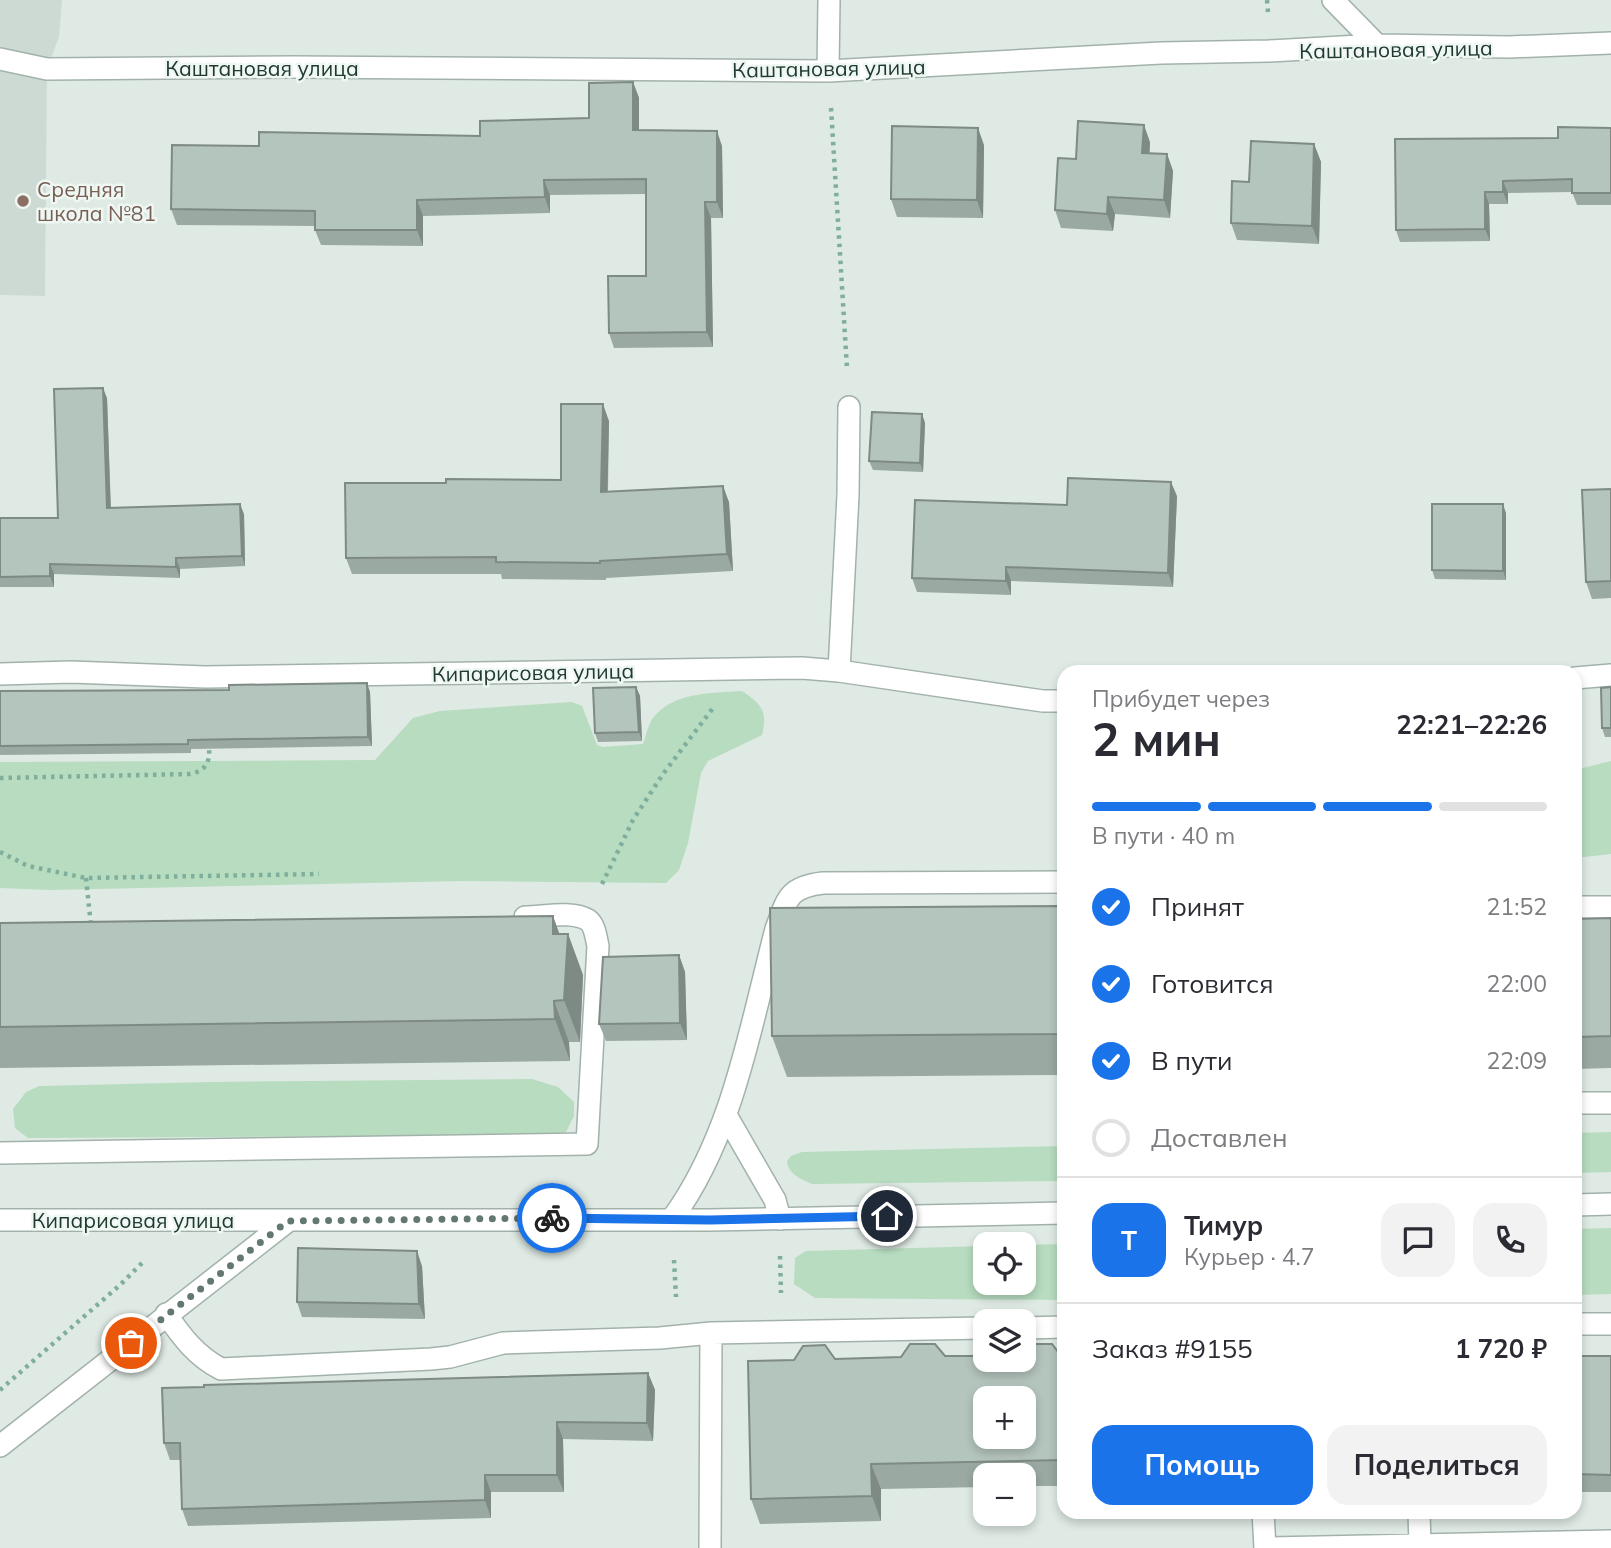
<!DOCTYPE html>
<html lang="ru">
<head>
<meta charset="utf-8">
<style>
	:root { --surface:#fff; --page:#f2f2f3; --text:#2b2b33; --muted:#7c7c81; --line:#e1e1e2; --accent:#1a73e8 }
	body { margin:0; font-family:Mulish,sans-serif; background:var(--page); color:var(--text); height:100vh; display:flex; flex-direction:column; font-size:26px; white-space:nowrap }
	* { box-sizing:border-box; margin:0 }
	p { font-size:23px; color:var(--muted) }
	.icon { flex:none; width:38px; height:38px; fill:none; stroke:currentColor; stroke-width:2; stroke-linecap:round; stroke-linejoin:round }
	.map { position:relative; flex:1; overflow:hidden }
	.side { position:absolute; left:1057px; top:665px; width:525px; height:854px; display:flex; flex-direction:column; background:var(--surface); border-radius:21px; box-shadow:0 4px 10px #0003 }
	.side>* { flex:none }
	.tools { position:absolute; left:973px; top:1232px; display:grid; gap:14px }
	.tools a { display:grid; place-items:center; width:63px; height:63px; border-radius:14px; background:var(--surface); box-shadow:0 4px 10px #0003; font-size:35px }
	.pin { position:absolute; display:grid; place-items:center; width:60px; height:60px; color:#fff; margin:-30px; border:4px solid #fff; border-radius:50%; box-shadow:0 2px 7px #0007 }
	.courier { position:absolute; display:grid; place-items:center; width:70px; height:70px; margin:-35px; border:5px solid #1a73e8; border-radius:50%; background:#fff; color:#222; box-shadow:0 2px 9px #0007 }
	.summary em { font-style:normal; font-weight:700 }
	.summary div { display:flex; flex-direction:column-reverse }
	.summary { display:flex; align-items:center; justify-content:space-between; height:119px; padding:0 35px }
	h1 { font-size:46px; font-weight:700; line-height:52px }
	.bar { display:grid; grid-template-columns:repeat(4,1fr); gap:10px 7px; align-content:center; height:84px; padding:0 35px }
	.bar i { height:9px; border-radius:5px; background:var(--line) }
	.bar .active { background:var(--accent) }
	.bar p { grid-column:span 4 }
	.line { display:flex; align-items:center; gap:18px; padding:0 35px; border-top:2px solid var(--line) }
	.line div { flex:1 }
	.round { display:grid; place-items:center; flex:none; width:74px; height:74px; border-radius:21px; background:var(--page) }
	ol { padding:0 35px; list-style:none }
	li { display:flex; align-items:center; gap:21px; height:77px }
	li p { margin-inline-start:auto }
	li .icon { padding:7px; border-radius:50%; background:var(--accent); color:#fff; stroke-width:4 }
	li:last-child { color:var(--muted) }
	li i { width:38px; height:38px; border:4px solid var(--line); border-radius:50% }
	.primary-button { display:flex; gap:14px; margin-top:auto; padding:14px 35px }
	.primary-button a { flex:1; height:80px; border-radius:21px; background:var(--accent); color:#fff; font-size:28px; font-weight:700; line-height:80px; text-align:center }
	.primary-button a+a { background:var(--page); color:var(--text) }
	.map>svg:first-child { display:block }
</style>
</head>
<body>
<div class="map">
<svg width="1611" height="1548" viewBox="0 0 1611 1548">
	<rect width="100%" height="100%" fill="#dfeae4"/>
	<path fill="#cddad3" d="M0,0H62L59,37L47,69L45,296L0,295Z"/>
	<path fill="#b7dcbf" d="M742,691C761,704 768,710 762,735L708,761L701,773L688,843L679,870L666,883L462,881L50,890L0,888V762L375,760L413,718L440,711L572,702L582,706L597,745L603,747L643,744C646,736 648,725 653,718C673,692 712,693 742,691Z
		M1611,761V854L1575,858V770Z
		M532,1079L558,1087L574,1102V1116L566,1132L553,1135L28,1138L15,1128L13,1109L26,1092L39,1086L211,1082Z
		M1611,1132V1172L1575,1173V1133Z
		M1064,1146V1181L812,1184C801,1179 788,1174 787,1161L791,1156L802,1152Z
		M1611,1228V1294L1575,1295V1229Z
		M1064,1244V1300L815,1298L794,1284L795,1258L806,1251L985,1246V1283H1024V1245Z"/>
	<g fill="none" stroke-linecap="round" stroke-linejoin="round">
		<g stroke="#a2b2ab" stroke-width="24">
			<path id="service" d="M1333,0L1377,45
				M0,59L47,69L293,67L828,71L1161,53L1269,51L1377,45L1509,47L1611,43
				M828,71L829,0
				M839,671L848,495L849,407
				M1575,907H1611
				M1575,1103H1611
				M726,1115L775,1200L780,1219
				M0,1153L587,1144L598,946C596,938 595,925 588,920C572,910 543,917 525,917
				M672,1219C733,1135 750,1028 776,929C787,899 788,887 823,883L1064,882
				M166,1314C182,1337 196,1356 221,1369L431,1359L450,1357L503,1343L660,1338L711,1333
				M1575,1324H1611
				M1024,1328L1064,1327
				M1263,1512L1265,1548
				M1419,1512L1420,1546
				M710,1548L711,1333L985,1328
				M1270,1548L1611,1541"/>
		</g>
		<g stroke="#a2b2ab" stroke-width="24">
			<path id="minor" d="M0,674L71,672L205,677L802,668L839,671L1043,701H1064
				M1575,678L1611,675
				M1575,1205L1611,1204
				M0,1220H710L1064,1213
				M0,1446L288,1221"/>
		</g>
		<path stroke="#7fae9d" stroke-width="4.5" stroke-dasharray="3.5 5" stroke-linecap="butt" d="M1267,0L1268,12
			M831,108L847,368
			M0,778L190,774C208,770 210,761 209,744
			M0,852L28,866L86,878L319,874
			M86,878L91,926
			M602,884L633,820L663,774L713,708
			M780,1256L781,1293
			M674,1260L676,1297
			M0,1390L120,1285L145,1260"/>
		<use href="#service" stroke="#fff" stroke-width="21"/>
		<use href="#minor" stroke="#fff" stroke-width="21"/>
	</g>
	<path fill="#9ba9a3" d="M633,82L639,98V130L722,146L723,218H711L713,347L614,348L609,333L646,276V194L550,195V213L423,216V246L321,245L315,230V226L177,225L171,209L259,146L480,136L589,118Z
		M1611,128V205H1577L1572,192L1508,193V204H1489L1490,241L1400,242L1396,230Z
		M1150,142L1149,153L1167,154L1173,171L1170,218L1115,214L1113,231L1061,228L1055,210L1076,159Z
		M1314,144L1321,162L1319,244L1237,240L1231,223L1249,182Z
		M984,145L983,218L897,217L891,199Z
		M107,398L111,508L244,514L245,566L180,569V578L54,574V587H0V518H58Z
		M922,414L925,423L923,472L873,470L869,461Z
		M609,421L608,491L729,502L733,571L606,578V580L502,579L501,574H352L346,558L446,483L561,480Z
		M1611,489V598L1592,599L1586,582Z
		M1177,496L1173,587L1011,581V595L917,592L912,578L1067,505Z
		M1506,513V580L1435,579L1432,570Z
		M636,687L640,696L642,741L598,742L595,733Z
		M1611,687V737H1605L1602,728Z
		M0,691L370,692L372,746L191,749V753L0,755Z
		M1064,906V1075L787,1077L772,1036Z
		M553,916L559,934H568L583,975L580,1042H569L570,1061L0,1068V923Z
		M1611,918V1068L1575,1069V919Z
		M679,955L685,972L687,1040L606,1041L599,1024Z
		M422,1266L425,1319L302,1317L297,1302Z
		M1059,1353H1064V1486H1024V1475H985V1487L881,1489V1521L760,1524L751,1499L835,1359L945,1356L985,1360Z
		M1575,1356H1611V1492H1575Z
		M648,1373L655,1390L653,1441L563,1439L564,1492H491V1518L188,1526L182,1509L180,1460H170L164,1443Z
		M1136,1512H1206L1137,1513Z"/>
	<path fill="#7e8a84" d="M633,82L639,98V146L633,130Z
		M1144,125L1150,142L1149,170L1142,153Z
		M978,128L984,145L983,218L977,200Z
		M717,131L722,146L723,218L717,202Z
		M1314,144L1321,162L1319,244L1312,226Z
		M1167,154L1173,171L1170,218L1164,200Z
		M544,180L550,195V213L545,197Z
		M1503,181L1508,193V204L1503,192Z
		M1485,192L1489,204L1490,241L1485,229Z
		M1108,197L1115,214L1113,231L1107,214Z
		M417,200L423,216V246L417,230Z
		M705,202L711,218L713,347L707,332Z
		M103,388L107,398L111,519L107,508Z
		M603,404L609,421L607,508L601,492Z
		M922,414L925,423L923,472L920,463Z
		M1171,482L1177,496L1173,587L1168,573Z
		M723,486L729,502L733,571L727,554Z
		M240,504L244,514L245,566L242,556Z
		M1503,504L1506,513V580L1503,571Z
		M176,558L180,569V578L176,567Z
		M50,564L54,574V587L50,576Z
		M1006,567L1011,581V595L1006,581Z
		M367,683L370,692L372,746L368,737Z
		M636,687L640,696L642,741L639,732Z
		M553,916L567,955L568,934L583,975L580,1042L564,1000L553,934Z
		M679,955L685,972L687,1040L680,1023Z
		M554,1001L569,1042L570,1061L555,1019Z
		M417,1251L422,1266L425,1319L419,1304Z
		M648,1373L655,1390L653,1441L647,1423Z
		M557,1422L563,1439L564,1492L557,1475Z
		M871,1464L881,1489V1521L872,1496Z
		M485,1475L491,1492V1518L485,1500Z"/>
	<path fill="#b4c5bd" stroke="#7e8a84" stroke-width="2" fill-rule="evenodd" d="M633,82V130L717,131V202H705L707,332L609,333L608,276H646V179L544,180L545,197L417,200V230H315V211L171,209L172,145L259,146V132L480,136V121L589,118V83Z
		M1078,121L1144,125L1142,153L1167,154L1164,200L1108,197L1107,214L1055,210L1058,158L1076,159Z
		M892,126L978,128L977,200L891,199Z
		M1558,127L1611,128V193H1572V179L1503,181V192H1485V229L1396,230L1395,139L1558,138Z
		M1251,141L1314,144L1312,226L1231,223L1232,181L1249,182Z
		M103,388L107,508L240,504L242,556L176,558V567L50,564V576L0,577V518H58L54,389Z
		M561,404H603L601,492L723,486L727,554L600,561V563L496,562V557L346,558L345,483H446V479L561,480Z
		M872,412L922,414L920,463L869,461Z
		M1068,478L1171,482L1168,573L1006,567V581L912,578L915,500L1067,505Z
		M1611,489V581L1586,582L1582,490Z
		M1432,504H1503V571L1432,570Z
		M367,683L368,737L188,740V744L0,746V691L229,690V685Z
		M636,687L639,732L595,733L593,688Z
		M1611,687V728H1602L1601,688Z
		M1064,906V1034L772,1036L770,908Z
		M553,916V934H568L564,1000L554,1001L555,1019L0,1027V923Z
		M1611,918V1036L1575,1037V919Z
		M679,955L680,1023L599,1024L603,957Z
		M298,1248L417,1251L419,1304L297,1302Z
		M910,1344H935L945,1356H985V1360H1024V1348L1026,1344H1052L1059,1353H1064V1460L871,1464L872,1496L751,1499L748,1361L794,1360L803,1346L825,1345L835,1359L901,1357ZM985,1398H1024V1437H985Z
		M1575,1356H1611V1475L1575,1474Z
		M648,1373L647,1423L557,1422V1475H485V1500L182,1509L180,1443H164L162,1388L204,1387V1385Z"/>
	<g fill="none" stroke-linecap="round" stroke-linejoin="round">
		<path stroke="#637870" stroke-width="7" stroke-dasharray="0 12.6" d="M131,1343L288,1221L552,1218"/>
		<path stroke="#1a73e8" stroke-width="9" d="M552,1218L710,1220L887,1216"/>
	</g>
	<circle fill="#8d6e63" stroke="#eff7f3" stroke-width="2.5" cx="23" cy="201" r="7"/>
	<g text-anchor="middle" dominant-baseline="central" stroke-width="5" stroke-linejoin="round" paint-order="stroke">
		<g font-size="21" fill="#203a32" stroke="#eff7f3">
			<text transform="translate(1396 49) rotate(-1)">Каштановая улица</text>
			<text x="262" y="68">Каштановая улица</text>
			<text transform="translate(829 68) rotate(-1)">Каштановая улица</text>
			<text transform="translate(533 672) rotate(-1)">Кипарисовая улица</text>
			<text x="133" y="1220">Кипарисовая улица</text>
		</g>
		<g font-size="21" fill="#785e54" stroke="#eff7f3" text-anchor="start">
			<text x="37" y="189">Средняя<tspan x="37" dy="24">школа №81</tspan></text>
		</g>
	</g>
</svg>
<div class="tools">
<a><svg class="icon" aria-label="locate" viewBox="0 0 24 24"><circle cx="12" cy="12" r="6"/><path d="M12 2v4M12 18v4M2 12h4M18 12h4"/></svg></a>
<a><svg class="icon" aria-label="layers" viewBox="0 0 24 24"><path d="M12 4l9 5-9 5-9-5zM3 14l9 5 9-5"/></svg></a>
<a>+</a>
<a>−</a>
</div>
<div class="pin" style="left:131px;top:1343px;background:#ea580c"><svg class="icon" aria-label="bag" viewBox="0 0 24 24"><path d="M5 8h14l-1 12H6zM9 8a3 3 0 0 1 6 0"/></svg></div>
<div class="pin" style="left:887px;top:1216px;background:#1f2937"><svg class="icon" aria-label="home" viewBox="0 0 24 24"><path d="M3 11l9-7 9 7M6 9v11h12V9"/></svg></div>
<div class="courier" style="left:552px;top:1218px"><svg class="icon" aria-label="bike" viewBox="0 0 24 24"><circle cx="6" cy="16" r="4"/><circle cx="18" cy="16" r="4"/><path d="M6 16l4-8h5l3 8M10 8l3 8H6M13 5h3"/></svg></div>
<section class="side">
<div class="summary"><div><h1>2 мин</h1><p>Прибудет через</p></div><em>22:21–22:26</em></div>
<div class="bar"><i class="active"></i><i class="active"></i><i class="active"></i><i></i><p>В пути · 40 m</p></div>
<ol>
<li><svg class="icon" aria-label="check" viewBox="0 0 24 24"><path d="M5 12l5 5 9-10"/></svg>Принят<p>21:52</p></li>
<li><svg class="icon" aria-label="check" viewBox="0 0 24 24"><path d="M5 12l5 5 9-10"/></svg>Готовится<p>22:00</p></li>
<li><svg class="icon" aria-label="check" viewBox="0 0 24 24"><path d="M5 12l5 5 9-10"/></svg>В пути<p>22:09</p></li>
<li><i></i>Доставлен</li>
</ol>
<div class="line" style="height:126px"><b class="round" style="background:var(--accent);color:#fff">Т</b><div><b>Тимур</b><p>Курьер · 4.7</p></div><a class="round"><svg class="icon" aria-label="chat" viewBox="0 0 24 24"><path d="M4 5h16v11H9l-5 4z"/></svg></a><a class="round"><svg class="icon" aria-label="phone" viewBox="0 0 24 24"><path d="M5 4h4l2 5-3 2q2 4 5 5l2-3 5 2v4C11 20 4 13 5 4z"/></svg></a></div>
<div class="line" style="height:91px"><div>Заказ #9155</div><b>1 720 ₽</b></div>
<div class="primary-button"><a>Помощь</a><a>Поделиться</a></div>
</section>
</div>
</body>
</html>
